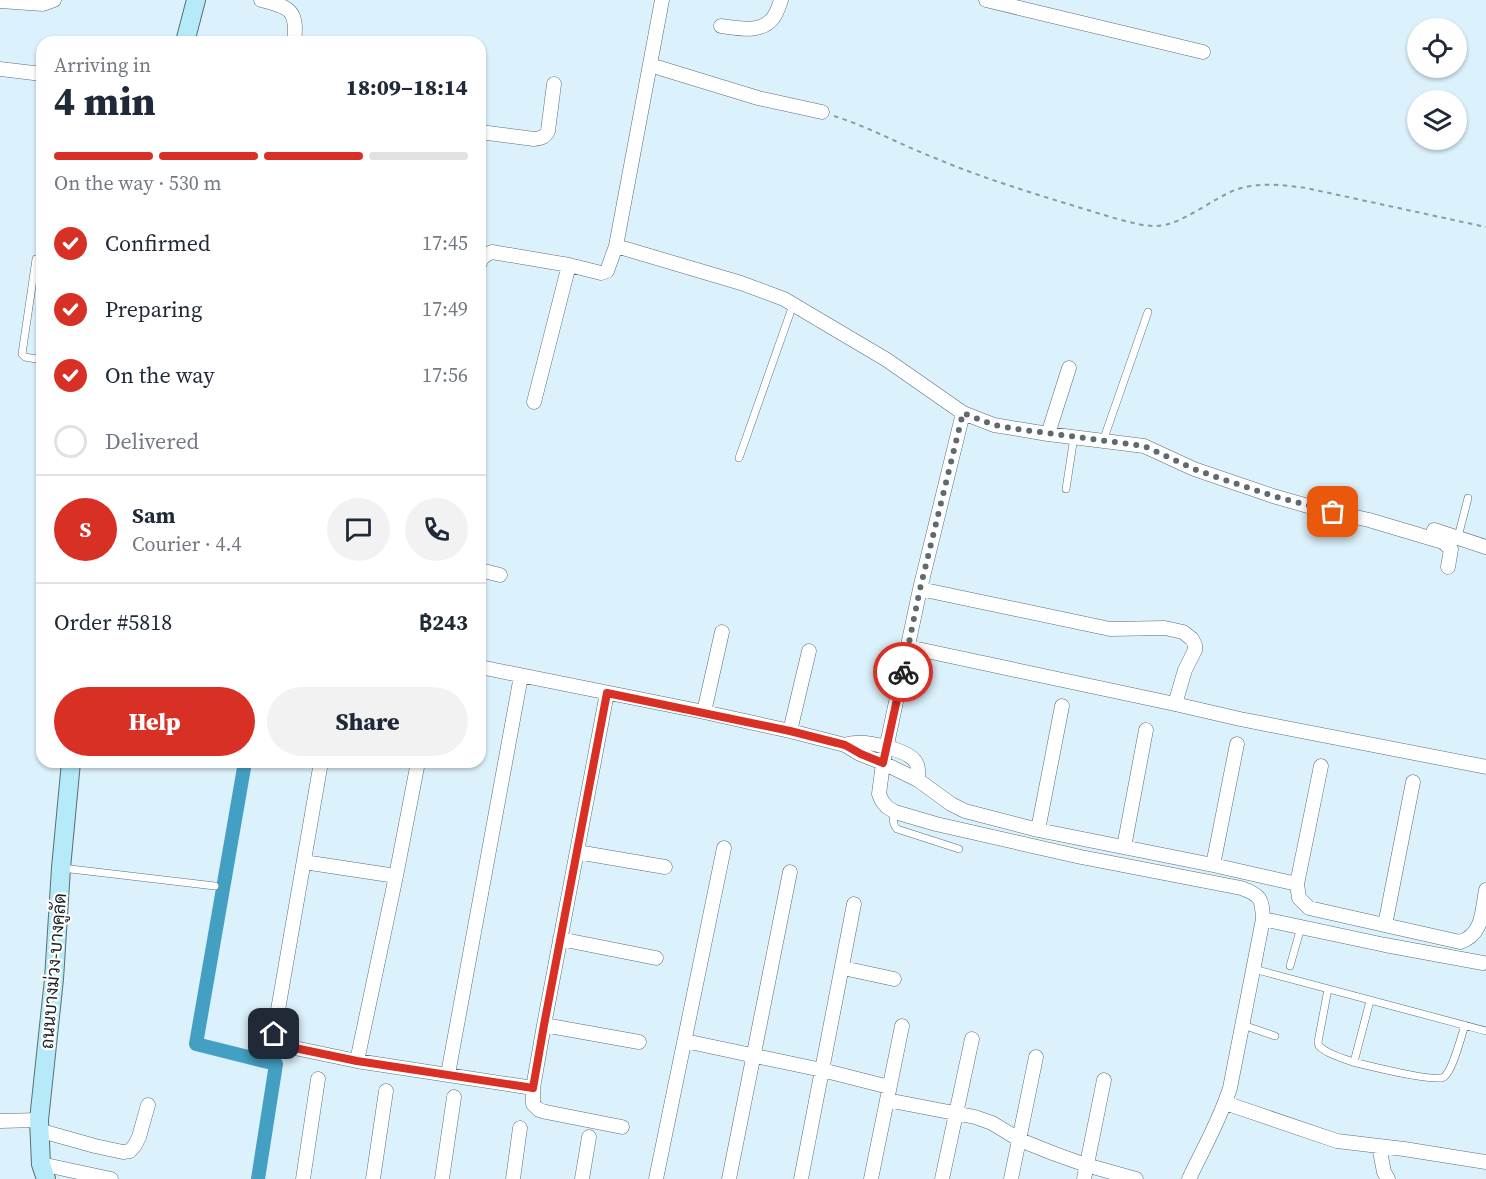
<!DOCTYPE html>
<html lang="en">
<head>
<meta charset="utf-8">
<style>
	:root { --surface:#fff; --page:#f2f2f3; --text:#1f2937; --muted:#747a83; --line:#e0e1e3; --accent:#d93025 }
	body { margin:0; font-family:"Source Serif 4",Sarabun,serif; background:var(--page); color:var(--text); height:100vh; display:flex; flex-direction:column; font-size:22px; white-space:nowrap }
	* { box-sizing:border-box; margin:0 }
	p { font-size:20px; color:var(--muted) }
	.icon { flex:none; width:33px; height:33px; fill:none; stroke:currentColor; stroke-width:2; stroke-linecap:round; stroke-linejoin:round }
	.map { position:relative; flex:1; overflow:hidden }
	.sheet { position:absolute; left:36px; top:36px; width:450px; height:732px; display:flex; flex-direction:column; background:var(--surface); border-radius:18px; box-shadow:0 2px 4px #0004 }
	.sheet>* { flex:none }
	.buttons { position:absolute; left:1407px; top:18px; display:grid; gap:12px }
	.buttons a { display:grid; place-items:center; width:60px; height:60px; border-radius:50%; background:var(--surface); box-shadow:0 2px 4px #0004; font-size:30px }
	.pin { position:absolute; display:grid; place-items:center; width:51px; height:51px; color:#fff; margin:-26px; border-radius:12px; box-shadow:0 3px 9px #0006 }
	.courier { position:absolute; display:grid; place-items:center; width:60px; height:60px; margin:-30px; border:4px solid #d93025; border-radius:50%; background:#fff; color:#222; box-shadow:0 2px 8px #0007 }
	.head em { font-style:normal; font-weight:800 }
	.head div { display:flex; flex-direction:column-reverse }
	.head { display:flex; align-items:center; justify-content:space-between; height:102px; padding:0 18px }
	h1 { font-size:39px; font-weight:800; line-height:45px }
	.bar { display:grid; grid-template-columns:repeat(4,1fr); gap:9px 6px; align-content:center; height:72px; padding:0 18px }
	.bar i { height:8px; border-radius:4px; background:var(--line) }
	.bar .current { background:var(--accent) }
	.bar p { grid-column:span 4 }
	.line { display:flex; align-items:center; gap:15px; padding:0 18px; border-top:2px solid var(--line) }
	.line div { flex:1 }
	.round { display:grid; place-items:center; flex:none; width:63px; height:63px; border-radius:32px; background:var(--page) }
	ol { padding:0 18px; list-style:none }
	li { display:flex; align-items:center; gap:18px; height:66px }
	li p { margin-inline-start:auto }
	li .icon { padding:6px; border-radius:50%; background:var(--accent); color:#fff; stroke-width:4 }
	li:last-child { color:var(--muted) }
	li i { width:33px; height:33px; border:3px solid var(--line); border-radius:50% }
	.primary-button { display:flex; gap:12px; margin-top:auto; padding:12px 18px }
	.primary-button a { flex:1; height:69px; border-radius:36px; background:var(--accent); color:#fff; font-size:24px; font-weight:800; line-height:69px; text-align:center }
	.primary-button a+a { background:var(--page); color:var(--text) }
	.map>svg:first-child { display:block }
</style>
</head>
<body>
<div class="map">
<svg width="1486" height="1179" viewBox="0 0 1486 1179">
	<rect width="100%" height="100%" fill="#dbf1fb"/>
	<g fill="none" stroke-linecap="round" stroke-linejoin="round">
		<path stroke="#44a0c2" stroke-width="14" d="M245,762L196,1044L276,1064L258,1179"/>
		<g stroke="#5b6e76" stroke-width="8">
			<path id="lane" d="M36,259L22,354L25,357L42,360
				M1103,441L1148,312
				M739,458L793,305
				M1066,489L1074,437
				M1458,537L1468,498
				M895,812C893,819 892,823 897,829L959,849
				M62,868L215,886
				M1290,966L1301,927
				M1254,969L1486,1031
				M1328,989L1318,1042L1319,1046C1327,1054 1342,1058 1353,1062C1365,1065 1437,1083 1444,1077C1453,1070 1461,1037 1465,1025
				M1243,1025L1275,1036
				M1354,1062L1370,1001"/>
		</g>
		<g stroke="#5b6e76" stroke-width="15">
			<path id="street" d="M261,0C290,7 298,10 294,42
				M986,0L1203,52
				M0,1L43,4L54,0
				M721,26C738,28 761,34 773,18C777,13 779,6 781,0
				M650,65L758,98L822,112
				M0,69L42,74
				M480,132L534,139C542,138 545,137 548,131L554,84
				M616,246L741,283L784,299L887,360L963,413L994,425L1048,434L1144,446L1194,469L1273,496L1315,508L1369,520L1443,542L1451,549L1448,567
				M480,263C481,257 487,254 492,252L569,265L601,273L607,271L616,246L662,0
				M534,402L569,265
				M963,413L920,589L883,763L879,794L882,801L887,807L895,812L936,824L1081,857L1241,888C1261,895 1262,899 1263,919L1230,1088C1220,1120 1203,1149 1189,1179
				M1048,434L1069,368
				M1434,530L1486,547
				M480,570L500,575
				M920,589L1110,629L1165,628L1183,632L1192,639L1195,645V650L1185,670L1175,704
				M908,647L1175,704L1240,719L1486,767
				M480,667L704,712L790,731L845,745L860,754L883,763L918,780L951,804L965,811L1038,830L1213,865L1297,884
				M607,693L544,1025L533,1088V1104L539,1110L546,1112L622,1127
				M704,712L722,632
				M790,731L809,651
				M845,745C848,744 851,743 855,743C868,741 907,750 915,761C919,765 918,774 918,780
				M321,762L274,1033C274,1041 278,1044 285,1046L357,1061L533,1088
				M1321,766L1297,884L1299,898L1309,908L1460,942C1483,935 1482,911 1486,890
				M1038,830L1062,706
				M1124,847L1146,730
				M577,852L665,867
				M304,862L396,876
				M1213,865L1237,744
				M1263,919L1385,945L1483,963
				M1385,925L1413,782
				M560,939L656,958
				M843,968L894,979
				M544,1025L639,1042
				M685,1041L822,1070L889,1087
				M357,1061L396,876L418,762
				M448,1074L521,676
				M887,1100L975,1117L992,1123L1020,1140L1055,1154L1086,1165L1136,1179
				M1225,1103L1337,1141L1404,1149L1486,1162
				M0,1121L39,1120
				M38,1130L95,1146L123,1152L130,1151L135,1145L139,1137L148,1105
				M1379,1146L1384,1172L1388,1179
				M41,1164L111,1179
				M303,1179L318,1079
				M373,1179L386,1091
				M442,1179L454,1097
				M513,1179L520,1128
				M582,1179L589,1137
				M656,1179L724,848
				M729,1179L790,872
				M801,1179L854,904
				M871,1179L902,1026
				M942,1179L972,1039
				M1011,1179L1036,1057
				M1084,1179L1104,1080"/>
		</g>
		<g stroke="#5b6e76" stroke-width="20">
			<path id="secondary" d="M185,42L196,0
				M46,1179L41,1164L39,1120L54,979L61,868L71,762"/>
		</g>
		<path stroke="#8b9ba2" stroke-width="2" stroke-dasharray="4.5 4.5" stroke-linecap="butt" d="M834,116C869,127 901,145 935,158C982,178 1032,193 1081,208C1102,214 1135,226 1156,226C1181,226 1214,197 1238,189C1260,182 1284,185 1306,188L1486,227"/>
		<use href="#lane" stroke="#fff" stroke-width="7"/>
		<use href="#street" stroke="#fff" stroke-width="14"/>
		<use href="#secondary" stroke="#b6eaf9" stroke-width="18"/>
	</g>
	<g fill="none" stroke-linecap="round" stroke-linejoin="round">
		<path stroke="#5e6a70" stroke-width="6" stroke-dasharray="0 10.8" d="M903,672L920,589L963,413L994,425L1017,429L1144,446L1194,469L1216,477L1273,496L1333,512"/>
		<path stroke="#d93025" stroke-width="8" d="M274,1034C275,1041 278,1044 285,1046L357,1061L533,1088L544,1025L607,693L790,731L845,745L861,754L883,763L903,672"/>
	</g>
	<g text-anchor="middle" dominant-baseline="central" stroke-width="4.5" stroke-linejoin="round" paint-order="stroke">
		<g font-size="18" fill="#1a2225" stroke="#fff">
			<text transform="translate(53 971) rotate(-85)">ถนนบางม่วง-บางคูลัด</text>
		</g>
	</g>
</svg>
<div class="buttons">
<a><svg class="icon" aria-label="locate" viewBox="0 0 24 24"><circle cx="12" cy="12" r="6"/><path d="M12 2v4M12 18v4M2 12h4M18 12h4"/></svg></a>
<a><svg class="icon" aria-label="layers" viewBox="0 0 24 24"><path d="M12 4l9 5-9 5-9-5zM3 14l9 5 9-5"/></svg></a>
</div>
<div class="pin" style="left:1333px;top:512px;background:#ea580c"><svg class="icon" aria-label="bag" viewBox="0 0 24 24"><path d="M5 8h14l-1 12H6zM9 8a3 3 0 0 1 6 0"/></svg></div>
<div class="pin" style="left:274px;top:1034px;background:#1f2937"><svg class="icon" aria-label="home" viewBox="0 0 24 24"><path d="M3 11l9-7 9 7M6 9v11h12V9"/></svg></div>
<div class="courier" style="left:903px;top:672px"><svg class="icon" aria-label="bike" viewBox="0 0 24 24"><circle cx="6" cy="16" r="4"/><circle cx="18" cy="16" r="4"/><path d="M6 16l4-8h5l3 8M10 8l3 8H6M13 5h3"/></svg></div>
<section class="sheet">
<div class="head"><div><h1>4 min</h1><p>Arriving in</p></div><em>18:09–18:14</em></div>
<div class="bar"><i class="current"></i><i class="current"></i><i class="current"></i><i></i><p>On the way · 530 m</p></div>
<ol>
<li><svg class="icon" aria-label="check" viewBox="0 0 24 24"><path d="M5 12l5 5 9-10"/></svg>Confirmed<p>17:45</p></li>
<li><svg class="icon" aria-label="check" viewBox="0 0 24 24"><path d="M5 12l5 5 9-10"/></svg>Preparing<p>17:49</p></li>
<li><svg class="icon" aria-label="check" viewBox="0 0 24 24"><path d="M5 12l5 5 9-10"/></svg>On the way<p>17:56</p></li>
<li><i></i>Delivered</li>
</ol>
<div class="line" style="height:108px"><b class="round" style="background:var(--accent);color:#fff">S</b><div><b>Sam</b><p>Courier · 4.4</p></div><a class="round"><svg class="icon" aria-label="chat" viewBox="0 0 24 24"><path d="M4 5h16v11H9l-5 4z"/></svg></a><a class="round"><svg class="icon" aria-label="phone" viewBox="0 0 24 24"><path d="M5 4h4l2 5-3 2q2 4 5 5l2-3 5 2v4C11 20 4 13 5 4z"/></svg></a></div>
<div class="line" style="height:78px"><div>Order #5818</div><b>฿243</b></div>
<div class="primary-button"><a>Help</a><a>Share</a></div>
</section>
</div>
</body>
</html>
